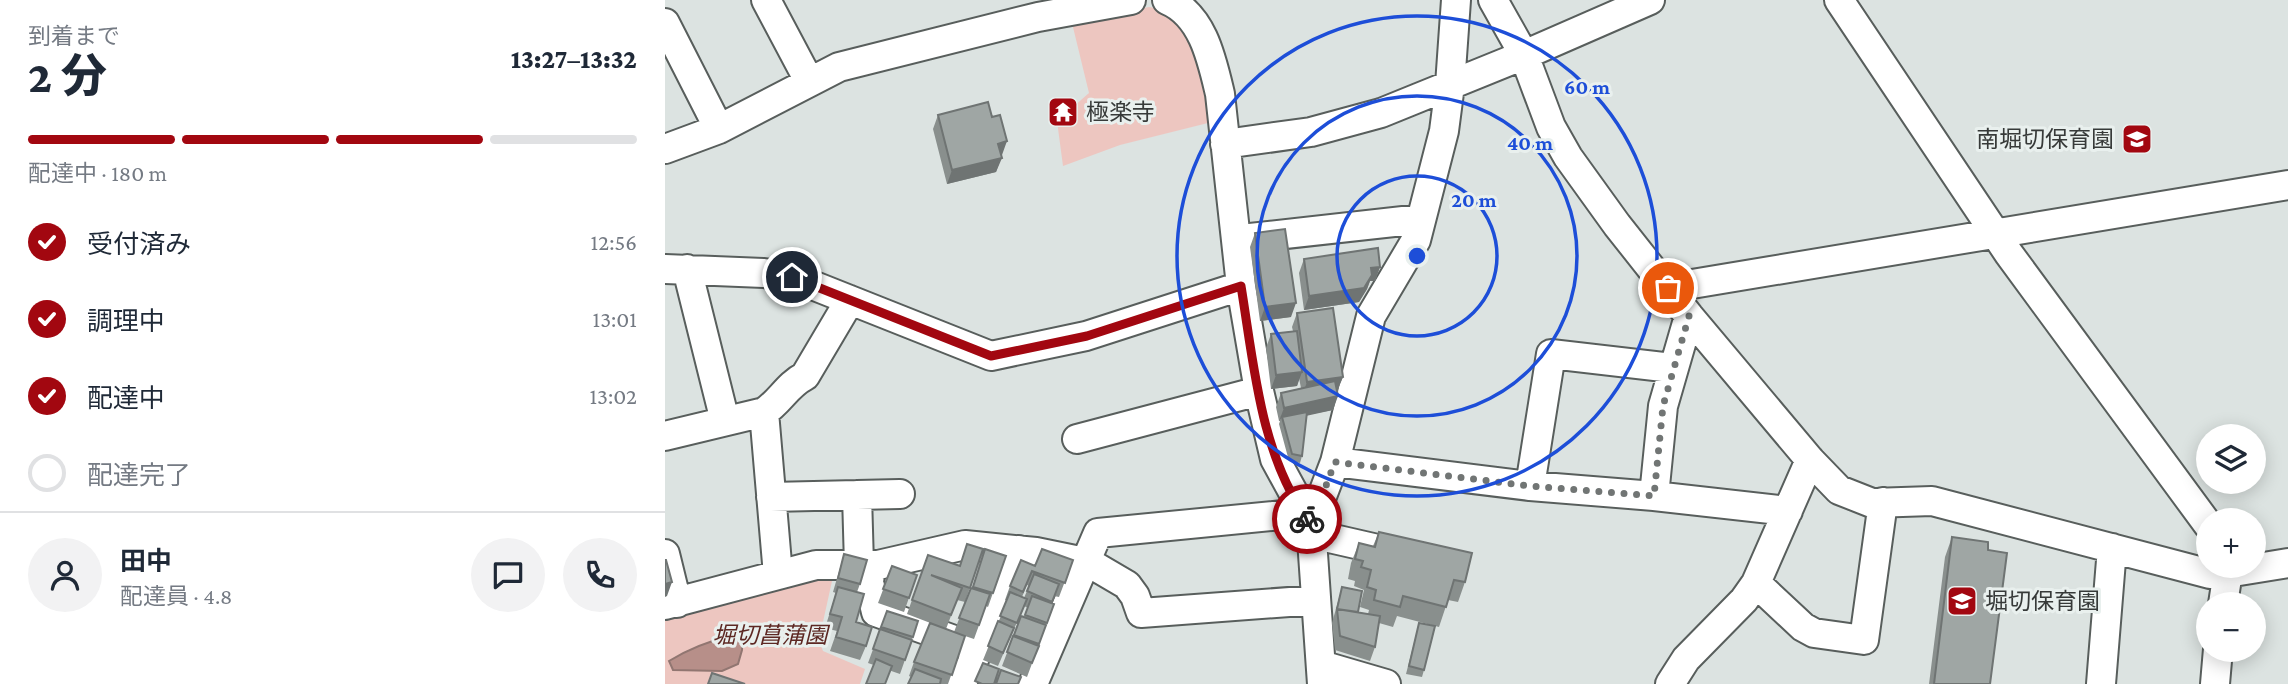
<!DOCTYPE html>
<html lang="ja">
<head>
<meta charset="utf-8">
<style>
	:root { --surface:#fff; --page:#f2f2f3; --text:#1f2937; --muted:#747a83; --line:#e0e1e3; --accent:#a20710 }
	body { margin:0; font-family:"Crimson Pro","Noto Sans JP",serif; background:var(--page); color:var(--text); height:100vh; display:flex; flex-direction:column; font-size:26px; white-space:nowrap }
	* { box-sizing:border-box; margin:0 }
	p { font-size:23px; color:var(--muted) }
	.icon { flex:none; width:38px; height:38px; fill:none; stroke:currentColor; stroke-width:2; stroke-linecap:round; stroke-linejoin:round }
	.map { position:relative; flex:1; overflow:hidden }
	.side { display:flex; flex-direction:column; background:var(--surface); width:665px }
	.side>* { flex:none }
	.controls { position:absolute; left:1531px; top:424px; display:grid; gap:14px }
	.controls a { display:grid; place-items:center; width:70px; height:70px; border-radius:50%; background:var(--surface); box-shadow:0 4px 18px #0003; font-size:35px }
	.pin { position:absolute; display:grid; place-items:center; width:60px; height:60px; color:#fff; margin:-30px; border:4px solid #fff; border-radius:50%; box-shadow:0 2px 7px #0007 }
	.courier { position:absolute; display:grid; place-items:center; width:70px; height:70px; margin:-35px; border:5px solid #a20710; border-radius:50%; background:#fff; color:#222; box-shadow:0 2px 9px #0007 }
	.summary em { font-style:normal; font-weight:800 }
	.summary div { display:flex; flex-direction:column-reverse }
	.summary { display:flex; align-items:center; justify-content:space-between; height:119px; padding:0 28px }
	h1 { font-size:46px; font-weight:800; line-height:52px }
	.bar { display:grid; grid-template-columns:repeat(4,1fr); gap:10px 7px; align-content:center; height:84px; padding:0 28px }
	.bar i { height:9px; border-radius:5px; background:var(--line) }
	.bar .on { background:var(--accent) }
	.bar p { grid-column:span 4 }
	.line { display:flex; align-items:center; gap:18px; padding:0 28px; border-top:2px solid var(--line) }
	.line div { flex:1 }
	.round { display:grid; place-items:center; flex:none; width:74px; height:74px; border-radius:37px; background:var(--page) }
	ol { padding:0 28px; list-style:none }
	li { display:flex; align-items:center; gap:21px; height:77px }
	li p { margin-inline-start:auto }
	li .icon { padding:7px; border-radius:50%; background:var(--accent); color:#fff; stroke-width:4 }
	li:last-child { color:var(--muted) }
	li i { width:38px; height:38px; border:4px solid var(--line); border-radius:50% }
	main { display:flex; flex:1; min-height:0 }
	.map>svg:first-child { display:block }
</style>
</head>
<body>
<main>
<section class="side">
<div class="summary"><div><h1>2 分</h1><p>到着まで</p></div><em>13:27–13:32</em></div>
<div class="bar"><i class="on"></i><i class="on"></i><i class="on"></i><i></i><p>配達中 · 180 m</p></div>
<ol>
<li><svg class="icon" aria-label="check" viewBox="0 0 24 24"><path d="M5 12l5 5 9-10"/></svg>受付済み<p>12:56</p></li>
<li><svg class="icon" aria-label="check" viewBox="0 0 24 24"><path d="M5 12l5 5 9-10"/></svg>調理中<p>13:01</p></li>
<li><svg class="icon" aria-label="check" viewBox="0 0 24 24"><path d="M5 12l5 5 9-10"/></svg>配達中<p>13:02</p></li>
<li><i></i>配達完了</li>
</ol>
<div class="line" style="height:126px"><a class="round"><svg class="icon" aria-label="person" viewBox="0 0 24 24"><circle cx="12" cy="8" r="4"/><path d="M4 21q1-7 8-7t8 7"/></svg></a><div><b>田中</b><p>配達員 · 4.8</p></div><a class="round"><svg class="icon" aria-label="chat" viewBox="0 0 24 24"><path d="M4 5h16v11H9l-5 4z"/></svg></a><a class="round"><svg class="icon" aria-label="phone" viewBox="0 0 24 24"><path d="M5 4h4l2 5-3 2q2 4 5 5l2-3 5 2v4C11 20 4 13 5 4z"/></svg></a></div>
</section>
<div class="map">
<svg width="1623" height="684" viewBox="0 0 1623 684">
	<rect width="100%" height="100%" fill="#dce3e1"/>
	<path fill="#edc6c0" d="M484,7L496,9L509,16L532,47L547,122L455,145L398,166L392,121L424,93L407,23Z
		M169,572L154,640L158,651L200,669L195,684H0V612Z"/>
	<path fill="#b78f89" stroke="#917671" stroke-width="2" d="M68,635L77,639V650L73,664L57,671L8,670L4,661C25,648 44,641 68,635Z"/>
	<g fill="none" stroke-linecap="round" stroke-linejoin="round">
		<g stroke="#585e5c" stroke-width="32">
			<path id="minor" d="M101,0L144,81
				M502,0C538,15 547,60 555,94L576,286L594,391L610,459L646,525
				M828,0L859,55L886,127L903,157L952,225L1024,316L1145,460L1174,490L1207,503L1267,501L1545,574L1562,573L1623,563
				M1174,0L1344,254L1544,526
				M0,23L54,129
				M560,144L646,132L716,113L859,55L985,0
				M0,149L54,129L174,67L373,17L466,0
				M585,238L756,219
				M0,269L99,273L127,277L326,356L421,336L576,286
				M22,269L60,421
				M1003,288L1623,185
				M1024,316L998,406L989,496L1123,511
				M99,412L113,575
				M0,436L99,412C115,402 122,385 140,376L185,300
				M412,439L594,391
				M1145,460L1091,583L1138,627L1149,633L1199,640L1218,502
				M670,462L865,486L989,496
				M865,486L886,354L1007,368
				M192,495L194,565
				M106,497L235,494
				M647,534L730,553
				M0,554L12,603
				M206,565L204,582L211,612L314,649
				M1558,604L1564,565
				M0,605L151,565H213L300,545L371,552L410,560L433,568L462,585L470,596L476,613L651,600
				M656,665L721,684
				M296,684L328,622L354,550
				M368,684L433,533L638,513
				M657,684L646,525L670,462L706,316L751,240L779,131L785,85L791,0
				M1005,684L1021,659L1079,600L1091,583
				M1436,684L1447,548
				M1550,684L1553,649"/>
		</g>
		<use href="#minor" stroke="#fff" stroke-width="28"/>
	</g>
	<path fill="#898f8d" fill-rule="evenodd" d="M273,115L337,155L331,172L282,184L268,129Z
		M590,233L626,317L595,321L585,247Z
		M639,259L715,267L710,281H705L702,289L694,302L639,310L634,273Z
		M632,313L678,377L672,391L668,410L641,415L637,456L635,463L624,461L614,424L615,421H614L611,407L616,393L636,388L634,378L632,386L606,389L601,348L606,334L628,331L627,327Z
		M714,532L800,582L793,602L783,600L774,627L732,616L728,627L714,623L710,647L705,661L670,650L667,623L677,587L693,612L703,614L704,610L695,607L699,590L689,586L690,581L683,579L686,563L694,543L708,546Z
		M1287,537L1323,550L1325,684H1264L1280,557Z
		M318,549L300,602L292,600L281,629L242,614L263,555L294,565Z
		M320,549L341,556L323,607L321,606L309,639L300,636L283,684H243L246,677L244,676L249,662L289,632L306,588H307Z
		M179,554L195,584L192,592L191,622L201,646L195,660L165,651L172,631L160,628L171,593L168,592Z
		M408,560L394,597L389,596L387,603L389,604L362,677L337,666L356,616L359,617L363,608L359,606L333,666L318,660L342,601L340,600L345,586L370,566ZM362,585L364,586L359,598L357,597Z
		M227,566L252,575L239,612L213,603Z
		M222,611L248,637L235,674L203,663Z
		M754,623L759,670L757,677L741,674Z"/>
	<path fill="#6f7473" d="M342,141L337,155L328,158L333,144Z
		M337,158L331,172L282,184L287,170Z
		M715,267L710,281H705L702,289L694,302L639,310L644,296L706,268Z
		M631,303L626,317L595,321L600,307Z
		M637,372L632,386L606,389L611,375Z
		M678,377L672,391L637,396L642,382Z
		M673,396L668,410L618,421L617,417L614,421L619,408Z
		M7,582L2,596L0,597V584Z"/>
	<path fill="#9fa6a4" stroke="#6f7473" stroke-width="2" d="M323,102L327,117L335,115L342,141L333,144L337,158L287,170L273,115Z
		M620,229L631,303L600,307L590,233Z
		M713,248L715,267L706,268L707,275L699,288L644,296L639,259Z
		M668,308L678,377L642,382L632,313Z
		M632,331L637,372L611,375L606,334Z
		M670,381L673,396L619,408L616,393Z
		M642,412L637,456L627,454L617,417Z
		M714,532L807,553L800,582L789,580L781,607L738,596L735,607L709,600L711,590L702,587L706,570L696,567L698,561L690,559L694,543L710,547Z
		M1287,537L1323,542V550L1342,553L1325,684H1269Z
		M302,544L318,549L305,588L266,575L297,588L286,615L247,600L263,555L295,566Z
		M320,549L341,556L328,593L308,587Z
		M377,549L408,560L400,583L367,571L358,592L345,586L356,560L370,566Z
		M179,554L202,560L195,584L173,578Z
		M0,560H1L7,582L0,584Z
		M227,566L252,575L244,598L218,589Z
		M369,574L394,584L387,602L362,591Z
		M173,587L199,594L191,622L207,627L201,646L171,637L177,617L165,614Z
		M677,587L697,591L693,612L672,609Z
		M306,588L325,594L314,625L294,618Z
		M345,592L362,599L352,623L335,616Z
		M367,596L389,604L382,623L360,615Z
		M672,609L715,616L710,647L675,636Z
		M222,611L253,621L248,637L216,627Z
		M356,616L381,625L374,644L349,635Z
		M333,621L349,628L338,653L323,646Z
		M265,623L300,636L287,675L249,662Z
		M754,623L770,626L759,670L744,666Z
		M215,629L247,640L240,660L208,649Z
		M348,636L374,646L367,663L342,652Z
		M211,659L227,666L220,684H201Z
		M318,663L334,669L329,684H317L310,681Z
		M250,669L276,679L275,684H243Z
		M336,670L356,677L353,684H331Z
		M47,673L80,684H43Z"/>
	<g fill="none" stroke-linecap="round" stroke-linejoin="round">
		<path stroke="#717574" stroke-width="7" stroke-dasharray="0 12.6" d="M642,519L646,525L670,462L865,486L989,496L998,406L1024,316L1003,288"/>
		<path stroke="#a20710" stroke-width="9" d="M127,277L326,356L422,336L576,286C589,365 595,452 642,519"/>
	</g>
	<g fill="none" stroke="#1d4ed8" stroke-width="3.5">
		<circle cx="752" cy="256" r="80"/>
		<circle cx="752" cy="256" r="160"/>
		<circle cx="752" cy="256" r="240"/>
	</g>
	<defs>
		<g id="temple-square" transform="scale(1.575)"><rect x="-9" y="-9" width="18" height="18" rx="4" fill="#a20710" stroke="#e9f0ee"/><path d="M0-6L5-2H3V0L6.5 2.5H4V6H1.5V3h-3V6H-4V2.5H-6.5L-3 0V-2H-5Z" fill="#fff"/></g>
		<g id="school-square" transform="scale(1.575)"><rect x="-9" y="-9" width="18" height="18" rx="4" fill="#a20710" stroke="#e9f0ee"/><path d="M0-5L7-2L0 1L-7-2ZM-4 1L0 2.5L4 1V4Q0 6-4 4Z" fill="#fff"/></g>
	</defs>
	<g fill-rule="evenodd">
		<use href="#temple-square" x="398" y="112"/>
		<use href="#school-square" x="1472" y="139"/>
		<use href="#school-square" x="1297" y="601"/>
	</g>
	<g text-anchor="middle" dominant-baseline="central" stroke-width="6" stroke-linejoin="round" paint-order="stroke">
		<g font-size="23" fill="#373a39" stroke="#e9f0ee" text-anchor="start">
			<text x="421" y="112">極楽寺</text>
			<text x="1449" y="139" text-anchor="end">南堀切保育園</text>
			<text x="1320" y="601">堀切保育園</text>
		</g>
		<g font-size="23" font-style="italic" fill="#5d2823" stroke="#e9f0ee">
			<text x="105" y="635">堀切菖蒲園</text>
		</g>
	</g>
	<circle cx="752" cy="256" r="10" fill="#1d4ed8" stroke="#e9f0ee" stroke-width="3.5"/>
	<g font-size="21" text-anchor="middle" font-weight="bold" fill="#1d4ed8" stroke="#e9f0ee" stroke-width="6" stroke-linejoin="round" paint-order="stroke">
		<text x="922" y="94">60 m</text>
		<text x="865" y="150">40 m</text>
		<text x="809" y="207">20 m</text>
	</g>
</svg>
<div class="controls">
<a><svg class="icon" aria-label="layers" viewBox="0 0 24 24"><path d="M12 4l9 5-9 5-9-5zM3 14l9 5 9-5"/></svg></a>
<a>+</a>
<a>−</a>
</div>
<div class="pin" style="left:1003px;top:288px;background:#ea580c"><svg class="icon" aria-label="bag" viewBox="0 0 24 24"><path d="M5 8h14l-1 12H6zM9 8a3 3 0 0 1 6 0"/></svg></div>
<div class="pin" style="left:127px;top:277px;background:#1f2937"><svg class="icon" aria-label="home" viewBox="0 0 24 24"><path d="M3 11l9-7 9 7M6 9v11h12V9"/></svg></div>
<div class="courier" style="left:642px;top:519px"><svg class="icon" aria-label="bike" viewBox="0 0 24 24"><circle cx="6" cy="16" r="4"/><circle cx="18" cy="16" r="4"/><path d="M6 16l4-8h5l3 8M10 8l3 8H6M13 5h3"/></svg></div>
</div>
</main>
</body>
</html>
